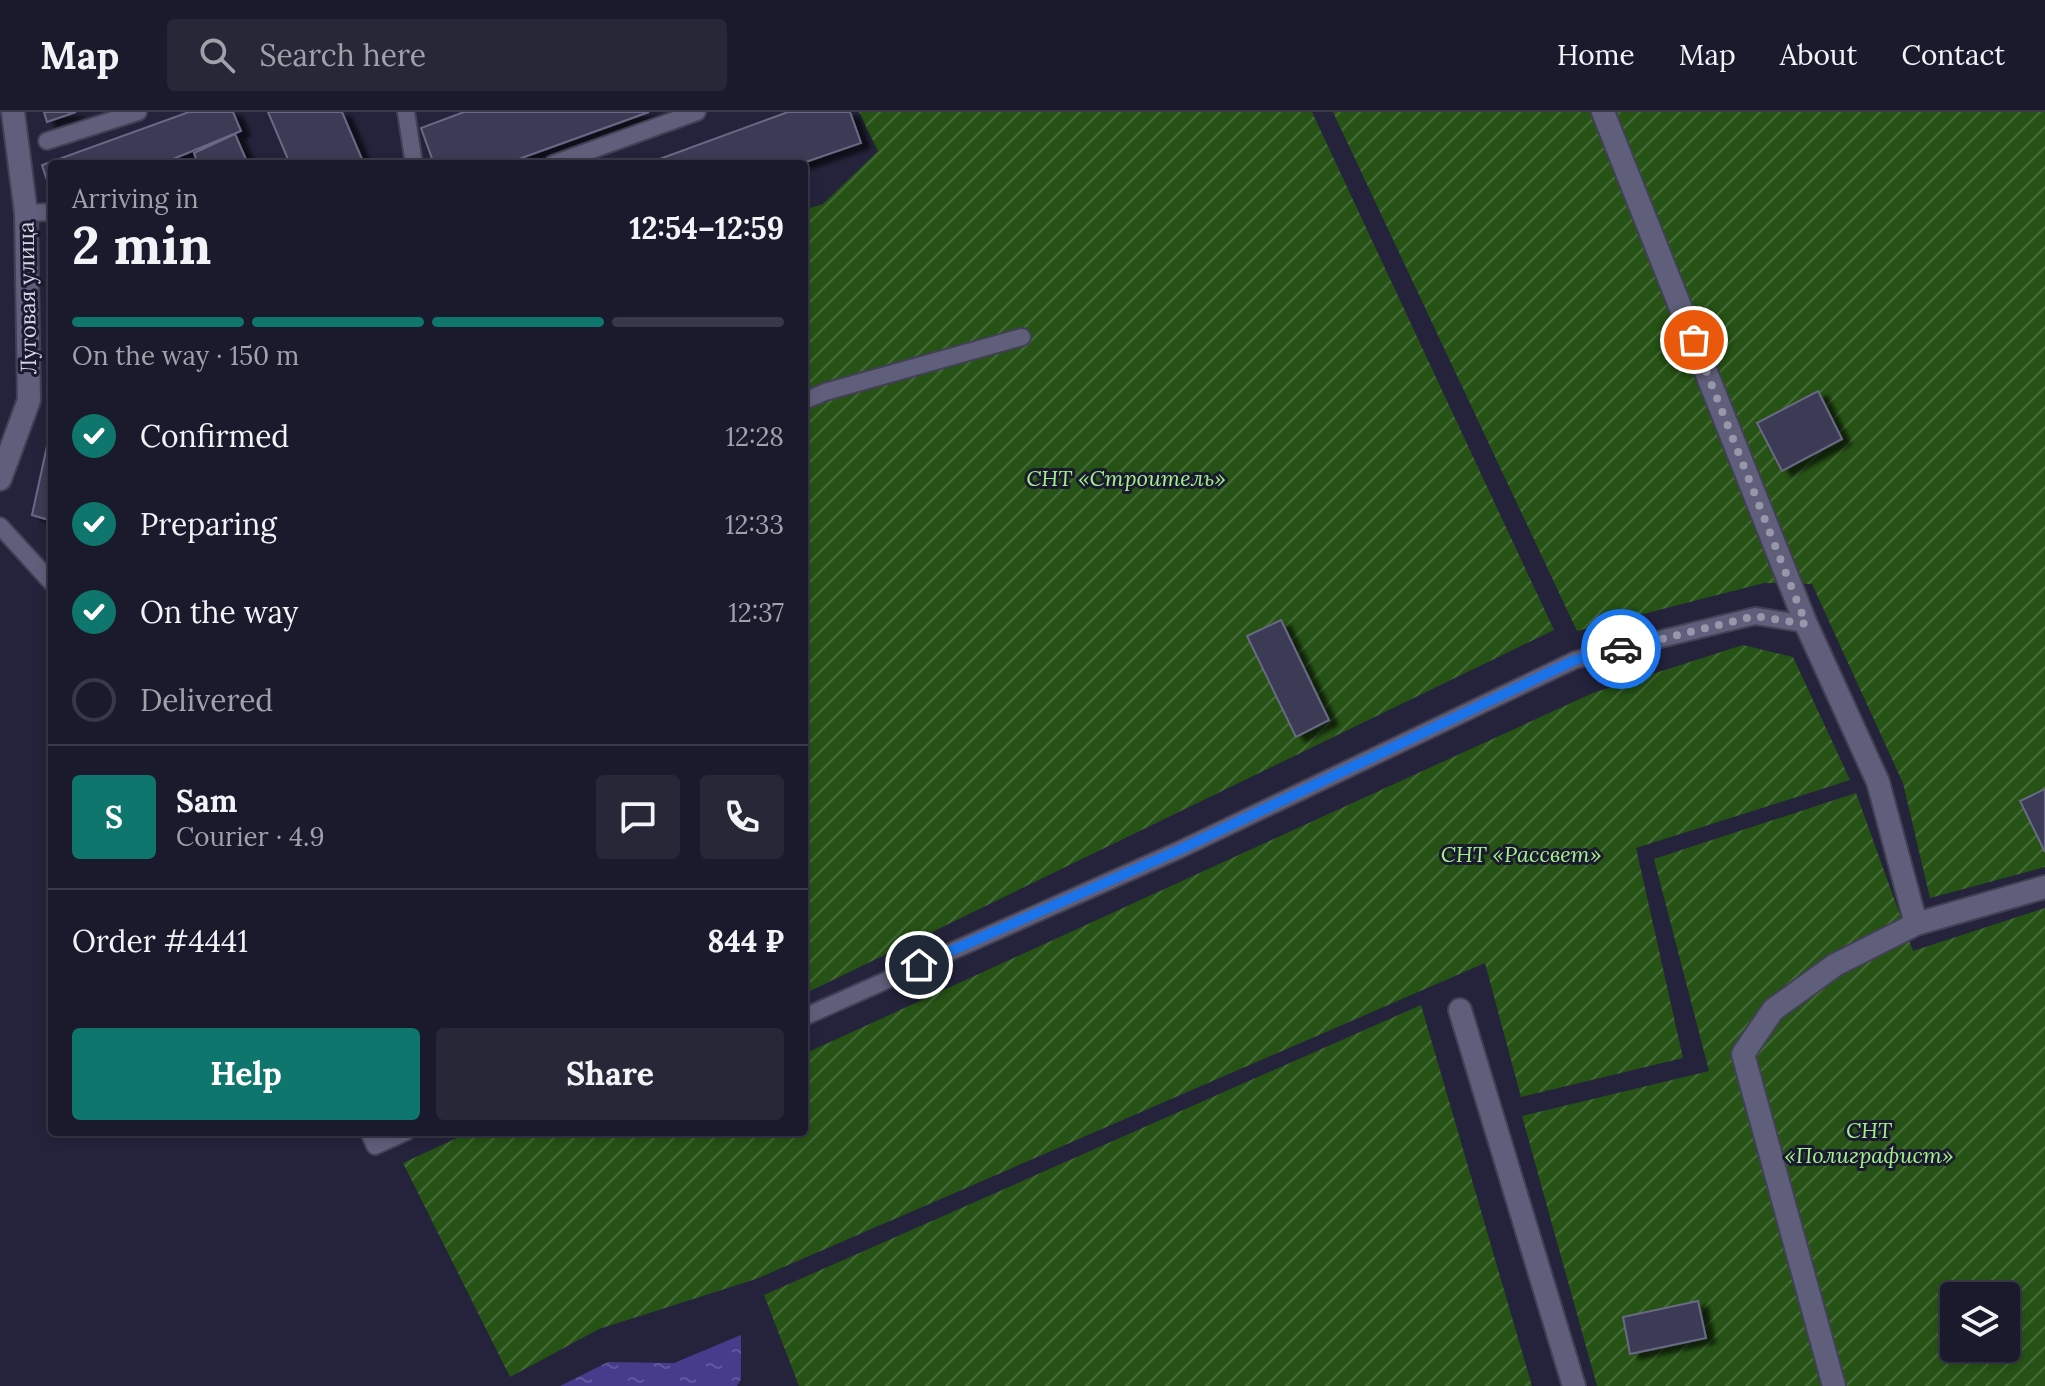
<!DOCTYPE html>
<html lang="en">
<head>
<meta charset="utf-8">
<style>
	:root { --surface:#1b1a2c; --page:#282738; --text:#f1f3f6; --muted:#a0a1a9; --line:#393848; --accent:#0f766e }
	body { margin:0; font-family:Lora,serif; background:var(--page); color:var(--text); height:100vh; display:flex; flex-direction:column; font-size:30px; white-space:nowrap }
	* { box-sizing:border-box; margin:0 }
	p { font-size:26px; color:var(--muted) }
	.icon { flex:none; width:44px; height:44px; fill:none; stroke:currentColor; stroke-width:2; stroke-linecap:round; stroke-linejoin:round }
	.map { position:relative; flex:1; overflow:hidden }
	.sheet { position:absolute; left:48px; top:48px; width:760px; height:976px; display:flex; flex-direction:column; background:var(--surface); border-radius:8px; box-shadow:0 4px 12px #0003,0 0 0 2px var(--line) }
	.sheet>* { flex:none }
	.tools { position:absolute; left:1940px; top:1170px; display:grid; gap:16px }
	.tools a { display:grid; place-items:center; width:80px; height:80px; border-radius:8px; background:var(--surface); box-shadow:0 4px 12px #0003,0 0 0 2px var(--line); font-size:40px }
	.pin { position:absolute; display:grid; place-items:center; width:68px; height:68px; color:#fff; margin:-34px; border:4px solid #fff; border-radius:50%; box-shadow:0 2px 8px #0007 }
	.courier { position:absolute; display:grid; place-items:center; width:80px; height:80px; margin:-40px; border:6px solid #1a73e8; border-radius:50%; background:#fff; color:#222; box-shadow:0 2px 10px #0007 }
	.headline em { font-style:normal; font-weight:700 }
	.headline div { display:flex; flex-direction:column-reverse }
	.headline { display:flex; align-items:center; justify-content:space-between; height:136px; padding:0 24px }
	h1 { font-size:52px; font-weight:700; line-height:60px }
	.bar { display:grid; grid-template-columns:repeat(4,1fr); gap:12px 8px; align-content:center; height:96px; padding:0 24px }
	.bar i { height:10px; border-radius:6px; background:var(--line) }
	.bar .active { background:var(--accent) }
	.bar p { grid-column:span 4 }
	.line { display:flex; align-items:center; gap:20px; padding:0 24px; border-top:2px solid var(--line) }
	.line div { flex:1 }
	.round { display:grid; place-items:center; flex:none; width:84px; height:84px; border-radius:8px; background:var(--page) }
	ol { padding:0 24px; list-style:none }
	li { display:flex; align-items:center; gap:24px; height:88px }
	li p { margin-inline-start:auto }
	li .icon { padding:8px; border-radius:50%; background:var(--accent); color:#fff; stroke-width:4 }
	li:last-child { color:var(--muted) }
	li i { width:44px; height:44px; border:4px solid var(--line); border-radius:50% }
	.primary-button { display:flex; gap:16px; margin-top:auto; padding:16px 24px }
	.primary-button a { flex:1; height:92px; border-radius:8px; background:var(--accent); color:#fff; font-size:32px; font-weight:700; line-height:92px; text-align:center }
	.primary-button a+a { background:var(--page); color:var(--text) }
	header { display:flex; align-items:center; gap:48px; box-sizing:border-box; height:112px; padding:0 40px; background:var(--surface); border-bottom:2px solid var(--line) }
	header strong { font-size:38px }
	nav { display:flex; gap:44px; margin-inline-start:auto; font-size:28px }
	.search { width:560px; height:72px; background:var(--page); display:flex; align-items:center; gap:20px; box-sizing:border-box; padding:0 28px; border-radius:8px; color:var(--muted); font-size:30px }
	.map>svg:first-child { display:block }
</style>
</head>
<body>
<header>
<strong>Map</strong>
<div class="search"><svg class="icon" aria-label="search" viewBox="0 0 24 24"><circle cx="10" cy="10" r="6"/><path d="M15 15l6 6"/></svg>Search here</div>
<nav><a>Home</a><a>Map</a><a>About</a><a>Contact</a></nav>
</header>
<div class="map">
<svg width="2045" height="1274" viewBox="0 0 2045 1274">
	<defs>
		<pattern id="garden-furrows" width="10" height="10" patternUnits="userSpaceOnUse" patternTransform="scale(2)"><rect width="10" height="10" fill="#265315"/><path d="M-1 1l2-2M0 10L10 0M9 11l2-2" fill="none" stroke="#456b37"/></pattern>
		<pattern id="water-ripples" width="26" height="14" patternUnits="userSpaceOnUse" patternTransform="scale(2)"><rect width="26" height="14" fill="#463c8c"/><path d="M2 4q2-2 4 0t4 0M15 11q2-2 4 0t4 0" fill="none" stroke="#60579c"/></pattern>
		<filter id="shadow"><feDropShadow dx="9" dy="5" stdDeviation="2" flood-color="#0009"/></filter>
	</defs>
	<rect width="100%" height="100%" fill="#24233b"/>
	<path fill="url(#garden-furrows)" fill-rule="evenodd" d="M859,0H1312L1554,518L804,882V98L823,92L878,39Z
		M1333,0H2045V755L1930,786L1903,671L1812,472L1764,471L1577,519Z
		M1743,533L1793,545L1850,668L1636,736L1683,946L1521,985L1485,851L756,1167L599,1217L510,1265L403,1051L470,1020H804V942L1593,581Z
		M1856,681L1913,839L2045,796V1274H1597L1522,1004L1709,959L1654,747ZM1954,1184H2006V1236H1954Z
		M1421,893L1532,1274H799L764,1183Z"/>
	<path fill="url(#water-ripples)" d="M741,1223V1267L737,1274H560L608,1250L674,1251Z"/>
	<path fill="#3b3b54" stroke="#696985" stroke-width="2" filter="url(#shadow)" d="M44,0H76L47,10Z
		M189,0H233L241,19L161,52H52V84L42,53Z
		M268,0H342L364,52H290Z
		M464,0H649L505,52H434L421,16Z
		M788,0H850L861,31L800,52H646Z
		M235,22L248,52H198L194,41Z
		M1818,279L1842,327L1782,359L1757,311Z
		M52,311V409L32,403Z
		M1281,508L1329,608L1296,625L1247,524Z
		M2045,677V740L2020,689Z
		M1698,1189L1706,1226L1630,1242L1623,1205Z"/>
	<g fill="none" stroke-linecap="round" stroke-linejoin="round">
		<g stroke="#424054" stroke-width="20">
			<path id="service" d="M406,0L414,52
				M47,29L138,0
				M553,52L697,0
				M26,101L52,100
				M804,289L825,280L1022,225
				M0,414L52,471
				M804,905L1179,738L1575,548L1755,504L1806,512
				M369,1020L375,1034L406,1020"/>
		</g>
		<g stroke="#424054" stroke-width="26">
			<path id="minor" d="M1603,0L1806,512L1878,670L1916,812L1835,853L1773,898L1743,942L1834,1274
				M0,367L29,288L26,101L13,0
				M1916,812L2045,775
				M1460,898L1574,1274"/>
		</g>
		<use href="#service" stroke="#5f5f7b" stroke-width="16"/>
		<use href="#minor" stroke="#5f5f7b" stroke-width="22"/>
	</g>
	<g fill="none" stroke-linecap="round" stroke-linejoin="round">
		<path stroke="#9797aa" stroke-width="8" stroke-dasharray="0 14.4" d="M1621,537L1755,504L1806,512L1694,228"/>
		<path stroke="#1a73e8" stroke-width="10" d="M919,853L1179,738L1575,548L1621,537"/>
	</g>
	<g text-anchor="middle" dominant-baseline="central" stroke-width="6" stroke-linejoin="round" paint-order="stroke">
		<g font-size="22" fill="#d5d5e5" stroke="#1b1930">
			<text transform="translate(27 186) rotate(-91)">Луговая улица</text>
		</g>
		<g font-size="22" font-style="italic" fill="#a2f188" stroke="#1b1930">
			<text x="1126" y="366">СНТ «Строитель»</text>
			<text x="1521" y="742">СНТ «Рассвет»</text>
			<text x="1869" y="1018">СНТ<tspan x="1869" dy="25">«Полиграфист»</tspan></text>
		</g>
	</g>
</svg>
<div class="tools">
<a><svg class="icon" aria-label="layers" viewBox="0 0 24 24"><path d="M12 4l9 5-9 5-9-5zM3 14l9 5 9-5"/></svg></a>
</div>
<div class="pin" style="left:1694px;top:228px;background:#ea580c"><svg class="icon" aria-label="bag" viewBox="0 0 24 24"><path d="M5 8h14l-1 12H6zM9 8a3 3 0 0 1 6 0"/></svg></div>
<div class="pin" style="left:919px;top:853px;background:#1f2937"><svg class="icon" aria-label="home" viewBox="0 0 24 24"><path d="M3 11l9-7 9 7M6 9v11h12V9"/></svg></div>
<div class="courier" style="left:1621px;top:537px"><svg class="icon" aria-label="car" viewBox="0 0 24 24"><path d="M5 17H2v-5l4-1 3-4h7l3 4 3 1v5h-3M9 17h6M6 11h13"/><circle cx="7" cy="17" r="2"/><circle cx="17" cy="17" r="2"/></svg></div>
<section class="sheet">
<div class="headline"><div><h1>2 min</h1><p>Arriving in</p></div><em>12:54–12:59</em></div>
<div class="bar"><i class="active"></i><i class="active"></i><i class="active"></i><i></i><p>On the way · 150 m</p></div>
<ol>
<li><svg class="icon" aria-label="check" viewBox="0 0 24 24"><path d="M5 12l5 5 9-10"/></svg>Confirmed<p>12:28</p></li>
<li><svg class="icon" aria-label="check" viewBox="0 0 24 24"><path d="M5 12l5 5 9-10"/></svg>Preparing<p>12:33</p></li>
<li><svg class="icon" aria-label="check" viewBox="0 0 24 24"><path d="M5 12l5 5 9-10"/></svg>On the way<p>12:37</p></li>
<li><i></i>Delivered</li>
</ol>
<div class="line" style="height:144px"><b class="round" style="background:var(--accent);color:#fff">S</b><div><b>Sam</b><p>Courier · 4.9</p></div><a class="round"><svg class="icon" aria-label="chat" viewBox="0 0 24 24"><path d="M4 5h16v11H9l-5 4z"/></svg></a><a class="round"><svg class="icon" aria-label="phone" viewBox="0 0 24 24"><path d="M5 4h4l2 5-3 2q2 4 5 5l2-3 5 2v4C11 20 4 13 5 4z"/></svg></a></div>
<div class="line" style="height:104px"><div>Order #4441</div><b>844 ₽</b></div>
<div class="primary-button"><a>Help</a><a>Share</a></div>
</section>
</div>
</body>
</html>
